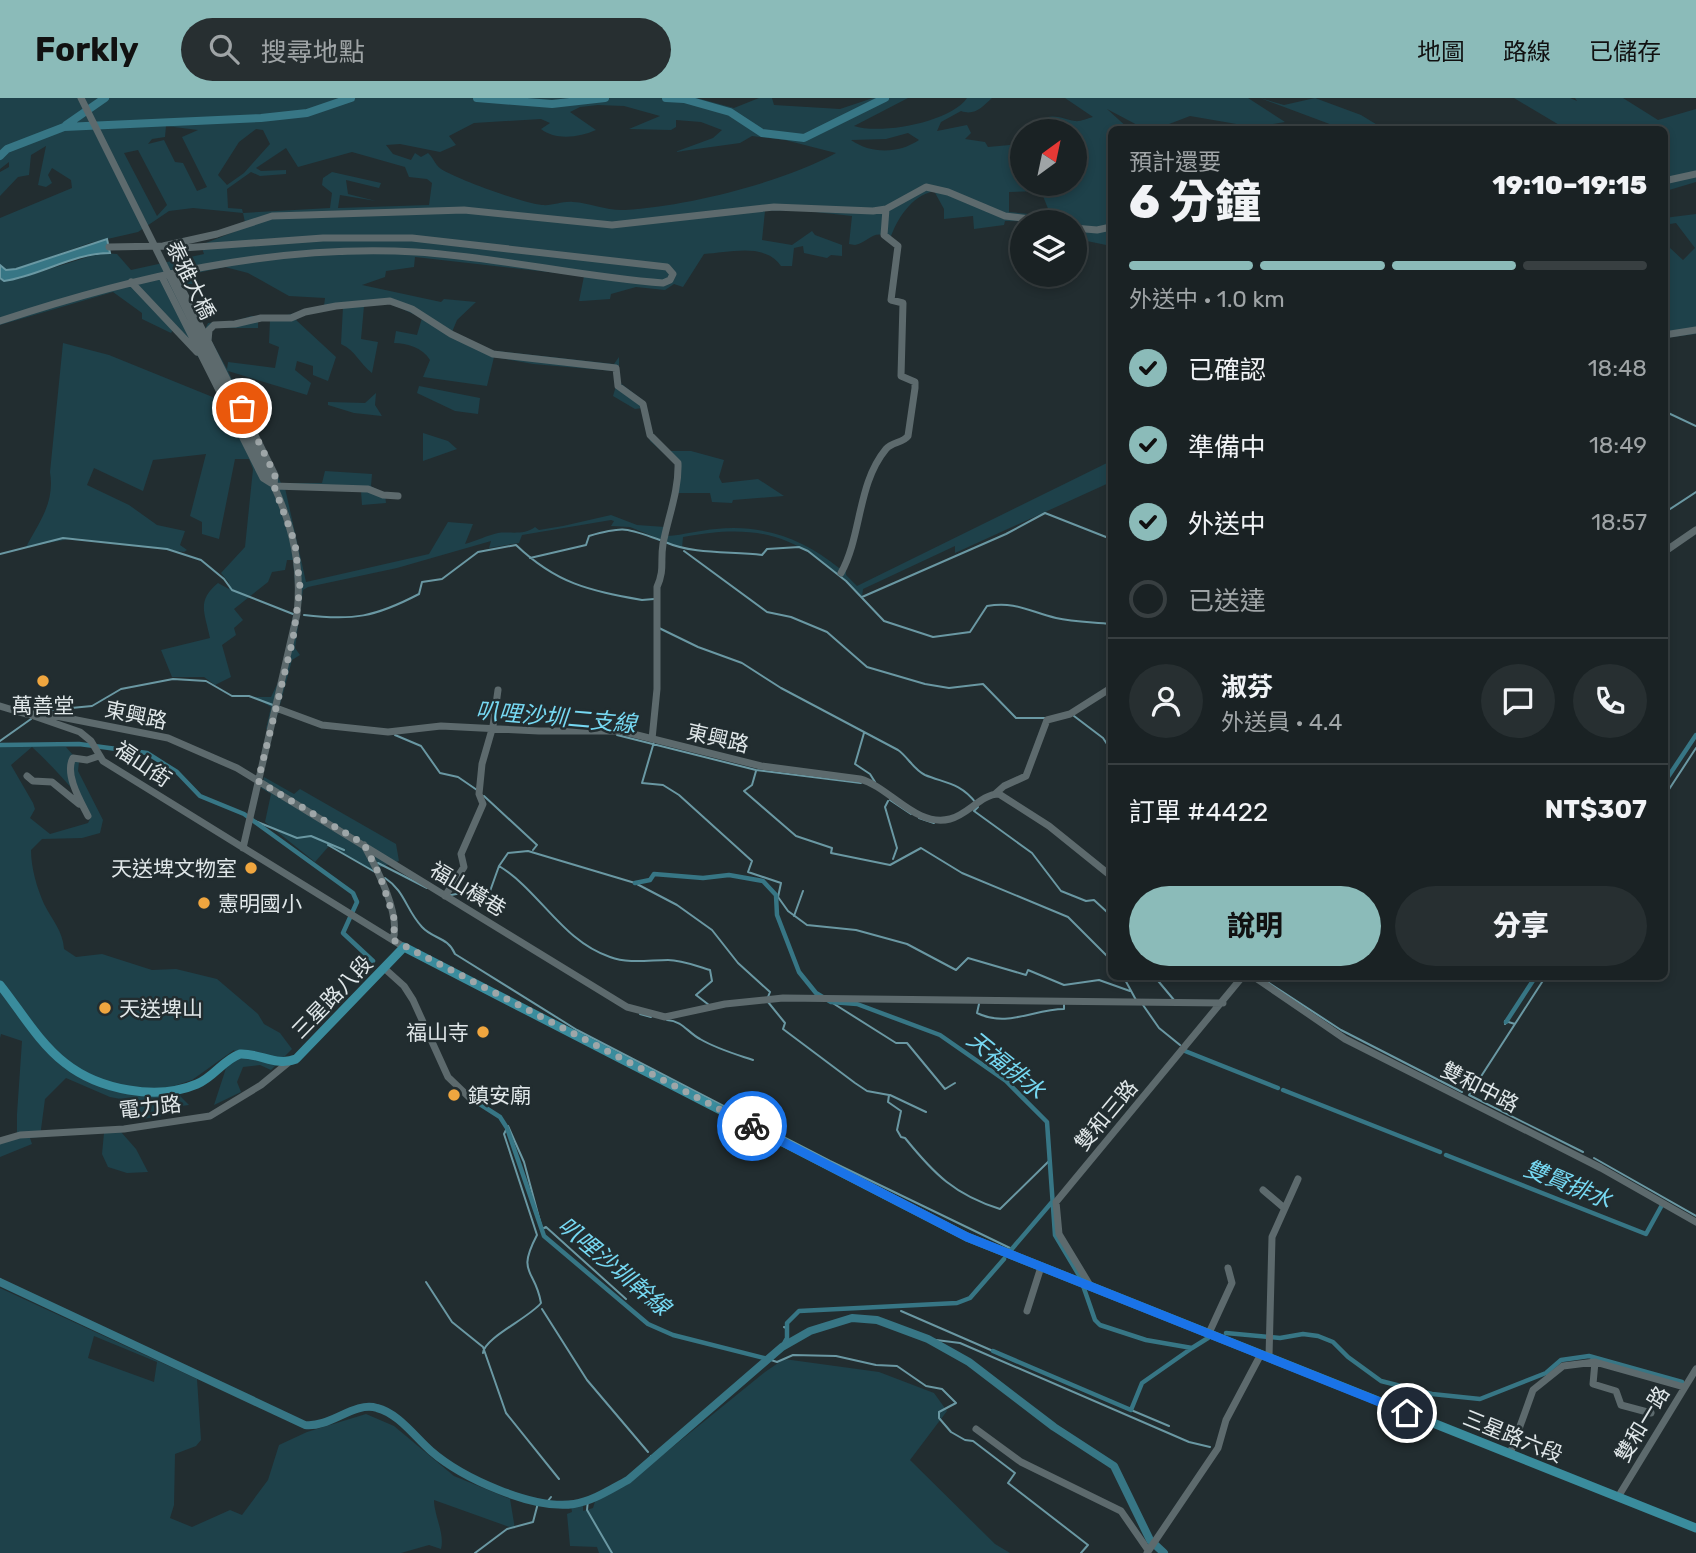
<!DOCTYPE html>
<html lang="zh-TW">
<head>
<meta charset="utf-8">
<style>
	:root { --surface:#1a2224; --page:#272f31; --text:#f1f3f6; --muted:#9fa4a6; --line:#383f41; --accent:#8bbbb9 }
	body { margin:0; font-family:Rubik,"Noto Sans TC",sans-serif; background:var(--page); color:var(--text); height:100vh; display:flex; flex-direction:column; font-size:26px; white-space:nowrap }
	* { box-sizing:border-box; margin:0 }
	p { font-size:23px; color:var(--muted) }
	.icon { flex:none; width:38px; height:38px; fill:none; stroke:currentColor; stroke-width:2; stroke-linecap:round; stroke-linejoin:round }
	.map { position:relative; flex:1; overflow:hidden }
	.drawer { position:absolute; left:1108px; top:28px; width:560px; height:854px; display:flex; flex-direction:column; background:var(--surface); border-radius:10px; box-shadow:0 4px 10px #0003,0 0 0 2px var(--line) }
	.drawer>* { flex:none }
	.needle { width:46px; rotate:33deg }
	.fabs { position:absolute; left:1010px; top:21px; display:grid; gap:14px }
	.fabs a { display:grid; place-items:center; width:77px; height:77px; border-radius:50%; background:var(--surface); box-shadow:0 4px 10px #0003,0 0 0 2px var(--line); font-size:35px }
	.pin { position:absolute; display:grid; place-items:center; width:60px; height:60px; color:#fff; margin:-30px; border:4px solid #fff; border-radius:50%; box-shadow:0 2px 7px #0007 }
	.courier { position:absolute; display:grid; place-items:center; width:70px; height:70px; margin:-35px; border:5px solid #1a73e8; border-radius:50%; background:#fff; color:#222; box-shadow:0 2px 9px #0007 }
	.summary em { font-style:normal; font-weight:800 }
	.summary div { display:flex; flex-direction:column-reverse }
	.summary { display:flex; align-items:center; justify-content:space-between; height:119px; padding:0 21px }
	h1 { font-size:46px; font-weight:800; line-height:52px }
	.bar { display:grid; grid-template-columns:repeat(4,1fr); gap:10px 7px; align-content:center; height:84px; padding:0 21px }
	.bar i { height:9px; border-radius:5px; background:var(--line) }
	.bar .current { background:var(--accent) }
	.bar p { grid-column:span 4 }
	.line { display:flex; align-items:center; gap:18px; padding:0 21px; border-top:2px solid var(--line) }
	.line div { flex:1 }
	.round { display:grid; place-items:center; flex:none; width:74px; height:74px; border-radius:37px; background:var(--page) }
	ol { padding:0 21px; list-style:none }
	li { display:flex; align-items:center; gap:21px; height:77px }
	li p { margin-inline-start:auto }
	li .icon { padding:7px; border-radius:50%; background:var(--accent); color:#111; stroke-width:4 }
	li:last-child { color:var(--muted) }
	li i { width:38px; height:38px; border:4px solid var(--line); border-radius:50% }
	.button { display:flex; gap:14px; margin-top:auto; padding:14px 21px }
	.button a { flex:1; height:80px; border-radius:42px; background:var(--accent); color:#111; font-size:28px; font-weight:800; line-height:80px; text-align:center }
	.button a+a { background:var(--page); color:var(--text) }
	header { display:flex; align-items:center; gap:42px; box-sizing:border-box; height:98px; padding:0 35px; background:var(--accent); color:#111 }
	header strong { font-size:33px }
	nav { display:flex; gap:38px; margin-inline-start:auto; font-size:24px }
	.search { width:490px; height:63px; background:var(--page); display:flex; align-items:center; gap:18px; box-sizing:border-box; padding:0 24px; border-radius:38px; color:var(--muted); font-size:26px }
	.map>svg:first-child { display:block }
</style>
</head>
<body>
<header>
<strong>Forkly</strong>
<div class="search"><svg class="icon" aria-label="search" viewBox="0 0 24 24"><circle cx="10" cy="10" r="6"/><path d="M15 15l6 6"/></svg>搜尋地點</div>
<nav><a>地圖</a><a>路線</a><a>已儲存</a></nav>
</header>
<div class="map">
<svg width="1696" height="1455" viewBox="0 0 1696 1455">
	<rect width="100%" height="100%" fill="#222d30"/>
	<path fill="#1e414a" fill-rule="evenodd" d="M0,0H697L734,10L759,0H772L774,7L840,11L873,0H908L854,28C881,37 951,24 967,0H992C982,9 975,18 961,13L941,24L937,33L967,27L971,35L965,41L985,44L988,49L1022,46V86H1074V33H1051L1053,30L1044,28L1039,23C1052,14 1062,21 1075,23C1080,24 1088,20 1093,19L1065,0H1248L1285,24L1254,29L1190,18L1156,31L1143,30L1107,11L1129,31L1111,32V148L1087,143L1084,134L1075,132L1074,124L1005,123L1004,127L974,131L973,118L944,121V111L934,93C911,98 897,121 890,141C875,129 869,144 855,147L849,146L852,118L797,112L765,113L762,142L792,147L812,133L815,137L842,147V158L831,157L827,160L804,155L803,148L794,150L792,168H781C765,144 728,155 704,156L683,189L674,186L665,192L636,189L611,196L610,201L582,203H579L584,178L415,159L414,169L386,173L385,179L362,187L441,204L444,201L476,204L457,222L452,234L488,252L614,266L619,259V284L644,303L649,332L669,353H691L724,362L719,379L722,385L758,381L784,398L733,402L732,405L712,404L710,395H678L667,438C684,437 700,432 716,431C763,426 804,441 839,470L846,467V477L857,488L1111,363V384L955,455V448L863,491L862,499C804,441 766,423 683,439L682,450L630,429L611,428L614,423L611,422L522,437L519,445L489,450L491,443L397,470L308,489L303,492L295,550L300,557L292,562L273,633L266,631L271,609L254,599H271L281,578L294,514L296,498L293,462H287L285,472L272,474L268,484L234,511L243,522L234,530L236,537L222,547L231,579L215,587L204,579H172L161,552L210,540C205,515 196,503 218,485L229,491V485L221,475L245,449L253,371L249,361H235L219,441L202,436V424L190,418L206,356L153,362L143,393L94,370L87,387L129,407L157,427L185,433L180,447L187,452L184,454L75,440L26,449C40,423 55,404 50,374L63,245L109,257L220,302L202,263L173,232L171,235L142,221V215L113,194L0,227V180L5,183L18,181L100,155L117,156L131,172L204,156L201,147L246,129L243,115L193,110L169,113L138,134L90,145L16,171L6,172L0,167V120L72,90L71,82L52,70L48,77L52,85L46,89L38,87L46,48L31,57L29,77L18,79L0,98V74L9,69V64L0,71ZM598,7L624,8L660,18L629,31L671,32L676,29V22L701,24L722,32L713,40L675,54L740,45L752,38L785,42L836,55C781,85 688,108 625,112C607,113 591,105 573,104C562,103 553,108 542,107C520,104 459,82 441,71C434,66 434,60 428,55L421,59L415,55L411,62L393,56L386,47L400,46L440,54L456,47L449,38L474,25L541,21L550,25L541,31C556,43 580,39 596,32L570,14L580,9ZM166,28L198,32L182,39L207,89L197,93L183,65L175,64L164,42L148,46L152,41L165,39ZM256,31L263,32L270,46L244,75L227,87L218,77L239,44ZM908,35L919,42C898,56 871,56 851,42L886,41ZM286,50L298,69L352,54L405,69L409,79L427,81L432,85L429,107L338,110L340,97L376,103L348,96L346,82L379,90L381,85L332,74L323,80L322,87L332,95L330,110L243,115L242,111L228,110L227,91L251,74L260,78L286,76V72L261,73L256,70ZM138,52L167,107L157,118L124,55ZM1041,93L1051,118L1009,114V94ZM225,169L248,175L289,198L325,200L324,208L283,218H251L236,223L208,225L205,231L183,186H197V175ZM389,205L422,220L417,237L396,233L394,245C407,245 423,250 430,262L423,279L487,288L494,259L533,266L614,273L616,288L613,298L635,311L643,310L650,343L676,366L674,397L665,429L637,427L611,417L563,428L539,432L535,429C523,438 508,433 498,435C488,437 476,443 465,446L473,426L448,424L429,456L306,484L285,390L361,393L362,407L386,405L385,396L371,388L372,376L325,373L322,385H281L228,273L307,297L311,285L295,272L297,263L313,268V277L328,283L336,259L296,222L301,218L343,209L341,246C356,253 359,265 372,275L378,244L361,241L364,208ZM258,222H270L269,245L279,249L275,270L228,264L227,271L211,242L212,230H258Z
		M1260,0L1284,7L1315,0L1361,17L1384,31H1343Z
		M1514,0H1570L1577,3L1575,0H1623L1658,22L1696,11V84L1669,92L1664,90V32L1566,31Z
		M1696,116V236L1664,240V129L1669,149L1683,162L1695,150L1676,125L1664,127V120Z
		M419,288L480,300L478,316L455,313L417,295Z
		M376,295L375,307L382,318L354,315L328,307V304L365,305Z
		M423,335L448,343L457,351L423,363Z
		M0,648L66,649L79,664L78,673L103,722L100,735L82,740L42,741L31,752C31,770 37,790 44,806C52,822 63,833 64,851L76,859L102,856L152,872L176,871L217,881L258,916L264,926L280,935L292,951L271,972L260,967L243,969L237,984L241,994L214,1007L227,967L238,957L234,952L192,982L177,987L181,999L189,1007L165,1010L162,1018L143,1021L137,1004L110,999L66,980L45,1001L40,1039L30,1040L32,1046L0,1059V1040L17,1035V1016L22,943L1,936L0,940ZM32,649C50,666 81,697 91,719L88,725L50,736L30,720L35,711L33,705L11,667Z
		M264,679L294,696L300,691L396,746L399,763L372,772L329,748L315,764L265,724L271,696L261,690Z
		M121,1034L136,1051L148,1074L127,1075L108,1069L102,1056L104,1035Z
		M0,1190L197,1281L201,1342L196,1348L175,1356L174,1407L170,1420L192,1429L230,1412L242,1417L268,1382L279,1347L307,1334L366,1316L394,1328L454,1378L510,1401L515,1431L434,1402C434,1417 445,1436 441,1451L429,1447L401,1455H0ZM94,1238L157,1264L154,1284L88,1260Z
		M784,1261L879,1274L934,1295L947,1313L910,1362L995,1446L1010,1455H599L597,1449L570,1448L567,1416L572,1414L571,1408L583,1406V1413L593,1410L596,1400L622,1390L765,1274Z"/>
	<path fill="#377685" stroke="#6a98a3" stroke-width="2" d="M107,141L110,155C73,155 40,178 4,183L0,180V167L6,172L16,171Z"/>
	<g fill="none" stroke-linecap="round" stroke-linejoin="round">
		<path stroke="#6a98a3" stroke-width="2" d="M1664,313L1696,328
			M1664,415L1696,394
			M665,444C695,457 730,453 762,457L767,451L799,449L808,453L846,483L884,523L933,539L970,534L987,508C1016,503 1030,514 1056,520C1074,524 1093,524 1111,526
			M684,453L767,514L791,519L827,534L867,569L925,586L949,590L983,586L1016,620H1045
			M0,456L63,440L167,451L201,462L224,481L232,492L293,516
			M530,460L586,447L589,438C625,428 625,430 660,442
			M862,499L1006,436L1045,415L1111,441
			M304,517C353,523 375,519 419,496L422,484L442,481L478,454L516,447C557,486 588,492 642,502L654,501
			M659,530L698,549L742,565L781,590L898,652C908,659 913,671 925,677C944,685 960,684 976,705
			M40,613L92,608L121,591L173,581L206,583L232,598H249L273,607
			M1074,618L1103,640L1111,652
			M864,635L855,666L870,676L875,684
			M395,637L421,648L440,675L458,679L477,692
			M617,637L756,672L861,685
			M0,643L31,621
			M654,644L642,685L663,687L679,697L752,763L748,774L781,785L778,799L788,813L807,827L856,832L907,846L956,872L968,860L1026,877L1028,872L1064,887L1099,882L1130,893
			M756,673L752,687L744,693L796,738L832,750L831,755L890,767L921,750L962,775L1068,819L1111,862
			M484,698L537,747L533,752
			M1664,699L1696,650
			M890,702L911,716
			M888,703L885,709L897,750L893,761
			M978,709L974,713L1032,755L1061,793L1086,803L1094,802L1107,814L1111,826
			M919,720L934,725
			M255,723L297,740L311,738L344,752
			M328,747L375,774
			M378,765L427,790
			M499,768L508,755L528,753L635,785L677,807L712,832L738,865L770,894L768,899
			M385,780C405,793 406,812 422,829C433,841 448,839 455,856L577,932L830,1063L1012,1151
			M451,797L472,793L489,796L499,768C540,793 562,843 610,859C628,866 650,862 668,862C682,862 696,868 710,872L712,883L696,897L709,907
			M794,818L803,793
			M1123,878L1136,902
			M1154,878L1174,902
			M1546,878L1469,997L1583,1054
			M1266,883L1341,932L1462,994
			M768,904L785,925L783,931L855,985L867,993L889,997L888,1004L901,1013L897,1032L901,1039L905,1040C934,1076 955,1097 1000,1111L1050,1062
			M831,904L896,945H907L945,991L955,985
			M979,906L977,915C1007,930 1034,911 1064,911V907
			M1143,907L1159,930L1180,947
			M640,916L651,919
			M667,922C683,923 687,934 700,941C717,951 735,956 753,962
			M1505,923L1515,926
			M1505,926L1506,924
			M890,997L926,1014
			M508,1028L524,1064L542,1131L546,1129L626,1201
			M1594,1060L1696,1118
			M426,1184L452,1224L483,1249L506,1315L559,1381
			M542,1211L587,1282L648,1354
			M901,1213L993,1253
			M784,1229L786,1230
			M928,1241L960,1245L1189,1344L1210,1349
			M483,1255C484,1240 529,1220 541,1205C535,1170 516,1177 537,1137L504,1036L507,1030
			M768,1261L777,1264L793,1257L836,1258L876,1267L897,1268L926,1288L942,1291L956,1305L939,1314V1320L951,1334L965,1342L973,1343L1015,1375L1008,1385L1088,1447L1081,1455
			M1131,1312L1169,1328
			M651,1358L653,1360
			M588,1402L587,1412L612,1455
			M547,1404L551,1399
			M475,1455L507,1431L533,1424L538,1405"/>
		<path stroke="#377685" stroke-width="4.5" d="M0,647L79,646L147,655L177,674L200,698L244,716L353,795L357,804L343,835L373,863
			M1664,685L1696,637
			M635,785L650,782L654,776L703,780L729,777L763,783L776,797L777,817L799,874L816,895L831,904L857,906L940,937L1006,983L1047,1024L1055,1137L1080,1179L1095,1222L1100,1227L1146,1242L1192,1250L1208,1240
			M1506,924L1536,878
			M1185,953L1278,990
			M1283,992L1440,1054
			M475,1003L500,1019L507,1030L544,1138L648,1226L673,1237L768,1261
			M1446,1057L1646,1136L1662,1107
			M1011,1152L1052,1104
			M1226,1235L1280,1240L1303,1236L1318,1238L1333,1244L1348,1259L1381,1283L1432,1296L1480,1301L1546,1275L1561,1262L1589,1258L1682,1284
			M782,1249L787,1240V1225L799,1213L957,1205L970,1200L1004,1161
			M993,1253L1131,1312L1142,1285L1192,1250"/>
		<path stroke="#377685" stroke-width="8" d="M477,0L552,6L605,0
			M666,0L684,1L730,14L762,35L804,40L885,0
			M66,27L105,0
			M0,58L7,51L64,29L261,20L307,15L351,0
			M0,1184L305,1327C330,1330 354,1303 377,1310C398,1315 415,1339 431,1353C462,1380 533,1412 574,1406C593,1403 611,1391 628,1382L782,1249L810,1233L852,1220L877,1222L928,1241L969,1264L1054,1329L1114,1368L1150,1442L1164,1455"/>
		<path stroke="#5d6a6d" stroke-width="7" d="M81,0L274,388C293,430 302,469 297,516L243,750
			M1664,83L1696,76
			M1074,130L1097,132L1111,129
			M109,149L163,148L217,136L272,118L306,117L464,112L612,127L774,109L873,113L886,111L926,89L948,94L1005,118L1054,124
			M175,177L275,377L274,387
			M162,179L263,380L271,385
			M131,184L197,254
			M0,223C133,179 274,146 416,154C499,159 580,179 663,185L670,182L673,176L667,169L412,140H323L183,150L163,148
			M1664,237L1696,232
			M208,243L209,232L214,227L235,226L261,220H291L305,214L336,208L390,203L412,211L451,236L493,256L616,270L618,288L643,306L650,337L678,365C679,393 668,419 663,446C660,464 665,471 657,489V591L652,641
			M274,388L368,391L383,397L398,398
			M1664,454L1696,432
			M841,475C862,437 857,386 886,351C892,344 903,345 908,338L915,290V284L901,278L903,205L891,202L898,148L884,137L886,111
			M0,608L26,616L41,615L168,640L237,670L627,909L665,919L725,906L783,900L1223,905
			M276,610L322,627L388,634L441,628L539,633H621L761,668L860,681C890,689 916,730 950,721C968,717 981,696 999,696L1049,728L1111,778
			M31,617L80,634L91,643L103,663L404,849
			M27,678L33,683L52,684L79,706
			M995,696L1004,688L1026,678L1047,622L1070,616L1111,590
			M88,718C81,704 64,676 73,660L87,662L99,658
			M364,747C377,771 401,816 393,842
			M445,798L464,769L461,756L483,706L479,696L482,666L493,628L498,592
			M384,870L404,888L413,902L448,979L473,1003
			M1253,878L1345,941L1601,1070L1696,1124
			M0,1043L20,1037L124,1031L210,1018L261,987L289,964
			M1263,1092L1283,1109
			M1091,1189L1059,1136L1056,1104L1243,878
			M1027,1213L1041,1169
			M1209,1235L1232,1185L1228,1170
			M1269,1259L1272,1139L1298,1081
			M1595,1264L1593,1286L1616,1293L1621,1307L1651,1315
			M976,1331L1021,1364L1121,1413L1148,1452
			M1510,1356L1533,1292L1563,1268L1595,1264L1684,1289
			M1618,1399L1696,1271
			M1147,1455L1218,1350L1226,1322L1261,1256"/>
		<path stroke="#3a8c9d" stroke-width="9" d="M0,887C20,912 39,945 65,965C99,992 157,1003 197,986C214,979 223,962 240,956C260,955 277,969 296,961L404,849L967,1139L1696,1430"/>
	</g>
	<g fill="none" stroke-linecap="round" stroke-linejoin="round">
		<path stroke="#9ea6a8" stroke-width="7" stroke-dasharray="0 12.6" d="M242,310L275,377L274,388L295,445L300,489L293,541L258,683L364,746L380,778L395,823L393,842L752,1028"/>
		<path stroke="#1a73e8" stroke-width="9" d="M752,1028L967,1139L1407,1315"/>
	</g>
	<g fill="#f0a63f" stroke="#222d30" stroke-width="2.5">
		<circle cx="43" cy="583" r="7"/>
		<circle cx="251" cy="770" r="7"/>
		<circle cx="204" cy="805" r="7"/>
		<circle cx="105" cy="910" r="7"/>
		<circle cx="483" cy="934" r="7"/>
		<circle cx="454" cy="997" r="7"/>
	</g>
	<g text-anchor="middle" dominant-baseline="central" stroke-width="5" stroke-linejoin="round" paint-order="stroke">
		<g font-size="21" fill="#e0e7e9" stroke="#222d30">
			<text transform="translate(191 182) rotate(64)">泰雅大橋</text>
			<text transform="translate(136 617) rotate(12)">東興路</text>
			<text transform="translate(718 640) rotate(13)">東興路</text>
			<text transform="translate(143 666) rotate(34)">福山街</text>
			<text transform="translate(468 791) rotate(31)">福山橫巷</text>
			<text transform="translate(332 899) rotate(-46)">三星路八段</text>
			<text transform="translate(1480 989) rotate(27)">雙和中路</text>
			<text transform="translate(150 1009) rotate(-7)">電力路</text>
			<text transform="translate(1106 1017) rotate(-50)">雙和三路</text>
			<text transform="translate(1642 1326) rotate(-59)">雙和一路</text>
			<text transform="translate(1513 1338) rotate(22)">三星路六段</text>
		</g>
		<g font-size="21" fill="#e0e7e9" stroke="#222d30" text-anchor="start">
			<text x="43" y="607" text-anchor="middle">萬善堂</text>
			<text x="237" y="770" text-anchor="end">天送埤文物室</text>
			<text x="218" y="805">憲明國小</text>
			<text x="119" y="910">天送埤山</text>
			<text x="469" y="934" text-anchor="end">福山寺</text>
			<text x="468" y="997">鎮安廟</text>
		</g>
		<g font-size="23" font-style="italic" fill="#76d8f2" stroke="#222d30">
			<text transform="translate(556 619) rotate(5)">叭哩沙圳二支線</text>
			<text transform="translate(1006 967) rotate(39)">天福排水</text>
			<text transform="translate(1568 1086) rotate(22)">雙賢排水</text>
			<text transform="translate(614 1168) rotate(40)">叭哩沙圳幹線</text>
		</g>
	</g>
</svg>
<div class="fabs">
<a><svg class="needle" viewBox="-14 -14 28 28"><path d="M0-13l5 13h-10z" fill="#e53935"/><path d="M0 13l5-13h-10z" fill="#9fa4a6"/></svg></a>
<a><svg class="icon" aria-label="layers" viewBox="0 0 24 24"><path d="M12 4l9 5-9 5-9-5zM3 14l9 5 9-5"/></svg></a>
</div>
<div class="pin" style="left:242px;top:310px;background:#ea580c"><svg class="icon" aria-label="bag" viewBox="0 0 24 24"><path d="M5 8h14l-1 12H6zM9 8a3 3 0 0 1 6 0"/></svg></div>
<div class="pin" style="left:1407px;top:1315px;background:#1f2937"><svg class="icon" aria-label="home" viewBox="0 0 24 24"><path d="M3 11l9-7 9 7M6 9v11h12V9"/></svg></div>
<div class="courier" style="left:752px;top:1028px"><svg class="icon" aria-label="bike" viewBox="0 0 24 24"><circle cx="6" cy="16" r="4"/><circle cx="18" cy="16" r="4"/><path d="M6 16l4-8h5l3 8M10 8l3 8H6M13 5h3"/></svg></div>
<section class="drawer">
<div class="summary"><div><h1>6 分鐘</h1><p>預計還要</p></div><em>19:10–19:15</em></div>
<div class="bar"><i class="current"></i><i class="current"></i><i class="current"></i><i></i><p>外送中 · 1.0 km</p></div>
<ol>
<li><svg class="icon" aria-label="check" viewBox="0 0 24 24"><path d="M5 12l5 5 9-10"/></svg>已確認<p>18:48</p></li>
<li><svg class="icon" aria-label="check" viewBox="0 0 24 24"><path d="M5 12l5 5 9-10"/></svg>準備中<p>18:49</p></li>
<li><svg class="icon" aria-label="check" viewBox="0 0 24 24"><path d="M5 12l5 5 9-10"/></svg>外送中<p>18:57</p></li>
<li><i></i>已送達</li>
</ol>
<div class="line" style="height:126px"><a class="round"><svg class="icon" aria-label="person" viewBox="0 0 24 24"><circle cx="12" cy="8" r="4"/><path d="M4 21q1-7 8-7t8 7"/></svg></a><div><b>淑芬</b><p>外送員 · 4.4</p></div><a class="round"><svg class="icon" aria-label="chat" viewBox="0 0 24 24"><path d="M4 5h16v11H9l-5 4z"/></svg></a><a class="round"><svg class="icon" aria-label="phone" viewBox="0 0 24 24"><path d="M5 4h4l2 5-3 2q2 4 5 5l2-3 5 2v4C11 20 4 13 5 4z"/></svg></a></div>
<div class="line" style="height:91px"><div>訂單 #4422</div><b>NT$307</b></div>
<div class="button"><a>說明</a><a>分享</a></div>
</section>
</div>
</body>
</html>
